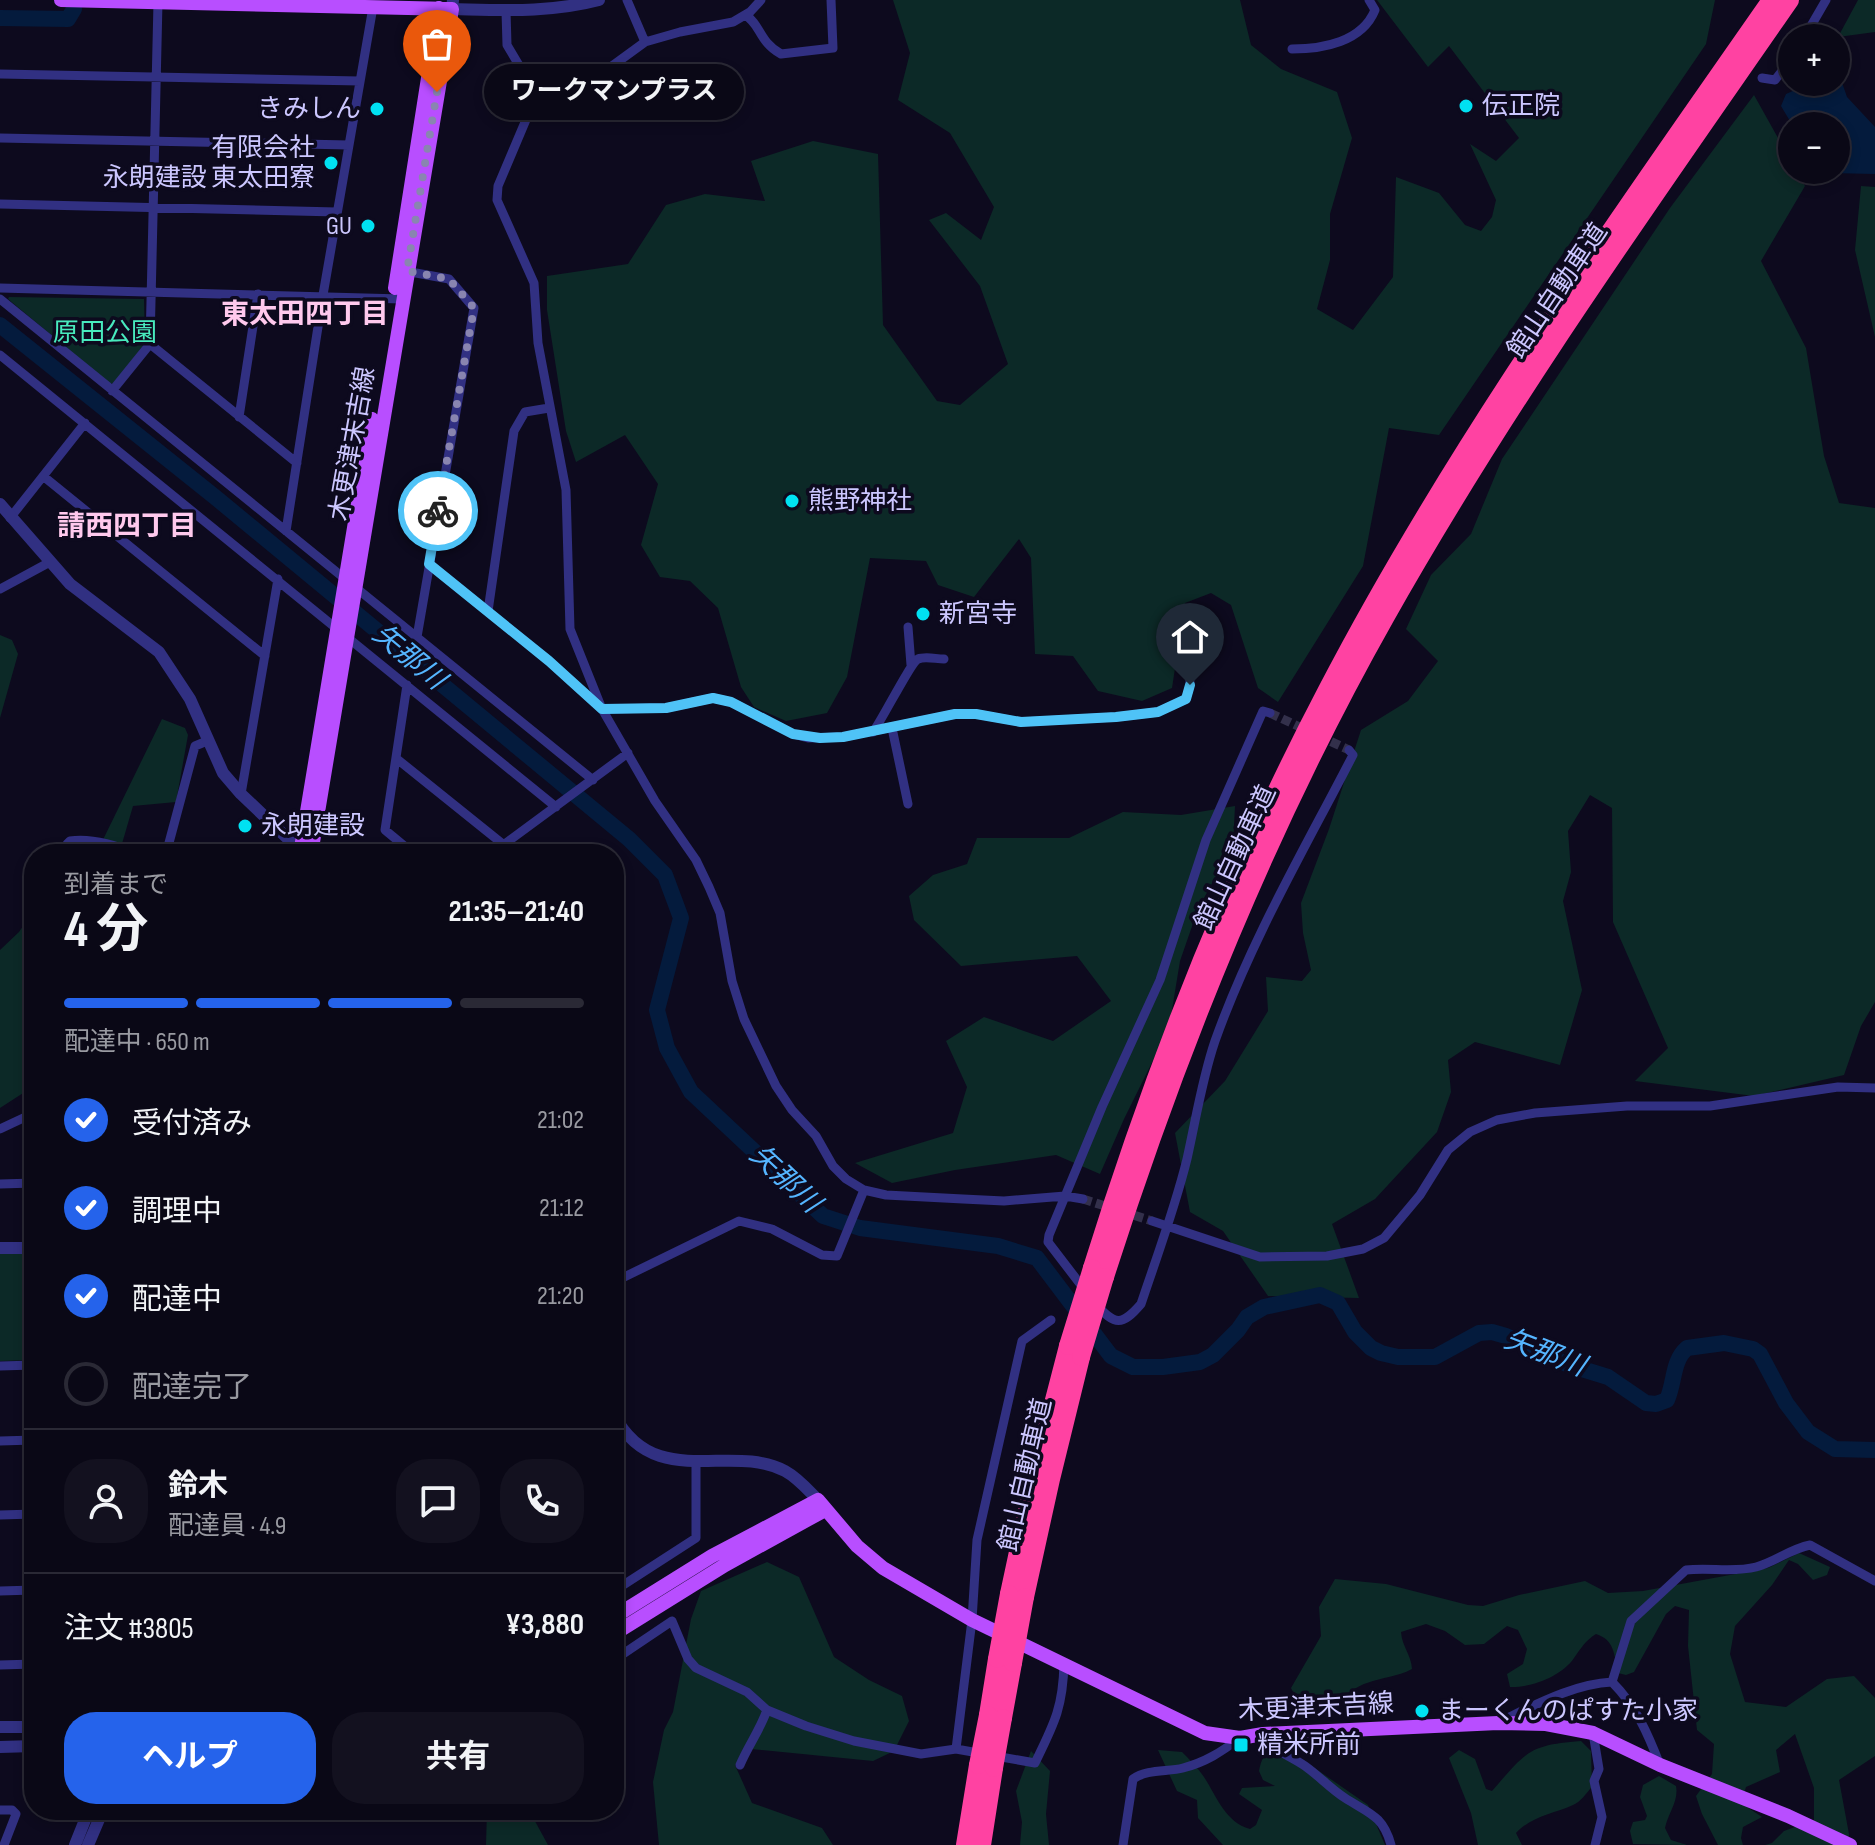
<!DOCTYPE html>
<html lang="ja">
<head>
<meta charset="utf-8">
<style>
	:root { --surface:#0a0816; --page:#13111f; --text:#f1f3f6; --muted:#999aa1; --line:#2a2935; --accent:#2563eb }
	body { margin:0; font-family:"Sofia Sans Condensed","Noto Sans JP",sans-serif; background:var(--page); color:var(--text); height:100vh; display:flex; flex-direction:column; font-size:30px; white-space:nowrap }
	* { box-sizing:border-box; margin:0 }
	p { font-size:26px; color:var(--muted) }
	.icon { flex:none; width:44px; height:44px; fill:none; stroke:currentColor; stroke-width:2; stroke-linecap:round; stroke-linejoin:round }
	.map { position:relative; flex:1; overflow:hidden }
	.sheet { position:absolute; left:24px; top:844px; width:600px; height:976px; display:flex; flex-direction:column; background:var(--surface); border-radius:32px; box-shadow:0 4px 12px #0003,0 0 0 2px var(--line) }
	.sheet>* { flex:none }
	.controls { position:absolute; left:1778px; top:24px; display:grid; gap:16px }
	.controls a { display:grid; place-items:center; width:72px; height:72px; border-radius:50%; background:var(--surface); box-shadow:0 4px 12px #0003,0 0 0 2px var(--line); font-size:40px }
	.pin { position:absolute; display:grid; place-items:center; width:68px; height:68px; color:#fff; margin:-82px -34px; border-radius:50% 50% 50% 0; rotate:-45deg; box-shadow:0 0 8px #0007 }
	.pin .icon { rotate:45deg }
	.courier { position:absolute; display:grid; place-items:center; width:80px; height:80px; margin:-40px; border:6px solid #4fc3f7; border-radius:50%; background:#fff; color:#222; box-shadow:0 2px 10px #0007 }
	.bubble { position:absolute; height:56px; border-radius:28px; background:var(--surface); box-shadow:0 4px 12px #0003,0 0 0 2px var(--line); font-size:26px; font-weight:700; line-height:56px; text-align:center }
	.overview em { font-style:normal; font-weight:700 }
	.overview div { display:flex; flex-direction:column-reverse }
	.overview { display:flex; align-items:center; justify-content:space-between; height:136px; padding:0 40px }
	h1 { font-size:52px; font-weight:700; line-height:60px }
	.bar { display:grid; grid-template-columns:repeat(4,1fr); gap:12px 8px; align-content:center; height:96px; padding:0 40px }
	.bar i { height:10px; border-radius:6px; background:var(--line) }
	.bar .on { background:var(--accent) }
	.bar p { grid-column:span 4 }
	.line { display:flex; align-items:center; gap:20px; padding:0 40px; border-top:2px solid var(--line) }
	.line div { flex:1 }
	.round { display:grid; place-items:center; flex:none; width:84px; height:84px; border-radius:32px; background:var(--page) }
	ol { padding:0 40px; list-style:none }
	li { display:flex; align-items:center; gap:24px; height:88px }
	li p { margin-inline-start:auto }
	li .icon { padding:8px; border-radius:50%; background:var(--accent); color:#fff; stroke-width:4 }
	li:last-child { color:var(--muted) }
	li i { width:44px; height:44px; border:4px solid var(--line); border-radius:50% }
	.action { display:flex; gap:16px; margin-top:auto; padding:16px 40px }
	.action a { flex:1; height:92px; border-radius:32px; background:var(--accent); color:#fff; font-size:32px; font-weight:700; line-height:92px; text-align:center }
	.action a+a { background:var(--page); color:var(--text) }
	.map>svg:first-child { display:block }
</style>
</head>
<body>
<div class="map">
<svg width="1875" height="1845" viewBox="0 0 1875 1845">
	<rect width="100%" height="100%" fill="#0d0a1e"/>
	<path fill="#0c2927" d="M893,0H1240L1251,45L1281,69L1337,92L1352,138L1330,214V260L1317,309L1353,330L1393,277L1396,177L1439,193L1465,225L1481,231L1492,217L1496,200L1470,144L1496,161L1519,138L1449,46L1428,67L1377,0H1715L1706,44L1439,435L1389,428L1363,566L1278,702L1258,688L1231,605L1211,593L1185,603L1172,688L1142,701L1098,691L1073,656L1035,654L1031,558L1019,539L974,597L938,585L926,561L870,558L847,677L827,713L786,721L754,707L741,687L718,608L690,581L660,577L641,545L658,484L625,435L576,462L566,431L547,310V276L628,264L666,205L705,194L765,201L751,161L813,141L878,154L883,325L937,401L960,405L1008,364L980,286L929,220L946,213L981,240L994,207L950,133L898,100L910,53Z
		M1858,0H1875V32L1838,37Z
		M1754,95L1792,163V170H1796L1805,186L1761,261L1806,348L1824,456L1839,503L1875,508V1002L1861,1026L1844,1075L1754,1096L1635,1081L1668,1048L1613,922L1612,808L1590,795L1568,831L1571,872L1563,901L1582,990L1560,1065L1475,1042L1448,1060L1451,1092L1437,1132L1375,1199L1332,1224L1359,1298L1268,1296L1223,1231L1190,1212L1175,1133L1225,1081L1268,1011L1266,977L1302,981L1311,970L1303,933L1301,903L1329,829L1361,730L1408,701L1438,661L1406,629L1431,575L1471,534L1502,459L1670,208Z
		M1861,186L1875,187V337L1855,250Z
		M9,297L144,299L145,343L114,384L109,383L8,299Z
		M0,635L12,640L18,654L0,718Z
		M162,719L185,728L188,735L176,802L133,806L119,854H96Z
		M1235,806L1233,845L1198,909L1180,961L1169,1028L1124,1119L1100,1174L1056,1155L955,1170L892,1183L855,1163L953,1133L967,1087L946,1041L984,1017L1053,1041L1111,1001L1077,956L961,966L914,920L909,896L933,875L967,864L977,838H1069L1123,812L1181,815Z
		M34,910V1086L0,1108V950L19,932Z
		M34,1253V1360L0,1361V1254Z
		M1799,1553L1830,1567L1827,1575L1813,1580L1798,1564L1789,1560L1772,1585L1735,1626L1730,1654L1745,1702L1786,1707L1827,1679L1854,1676L1875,1698V1756L1839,1780L1849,1834L1848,1845H1765L1772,1843L1784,1831L1814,1820V1788L1795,1734L1776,1750L1780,1772L1746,1787L1741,1803L1762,1817L1743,1827L1741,1838L1743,1845H1718L1702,1814L1696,1796L1712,1774L1714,1744L1697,1730L1688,1646L1689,1610L1675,1606L1666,1614L1634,1672L1626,1675L1618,1673C1614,1655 1615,1640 1596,1634C1585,1641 1582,1647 1574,1658C1562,1676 1531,1688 1510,1687L1507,1674L1523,1664L1527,1649L1518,1630L1507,1626L1484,1644L1465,1645L1445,1631L1426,1624L1401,1632C1402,1647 1411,1654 1412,1669C1397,1677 1383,1677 1367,1683C1350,1688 1338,1705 1316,1713L1299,1704L1291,1688L1321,1636L1319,1607L1335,1579L1386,1584L1468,1605L1483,1606L1519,1595L1585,1581L1608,1593L1643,1591L1768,1568Z
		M767,1562L799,1577L834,1657L869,1680L902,1696L909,1721L894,1751L873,1761L751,1749L735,1765L752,1803L822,1828L833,1845H659L653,1782L664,1730L673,1712L691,1619L701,1591Z
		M1581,1741L1591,1751L1592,1787C1586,1793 1581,1802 1573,1805C1553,1814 1532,1816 1516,1833L1522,1845H1478L1471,1813L1449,1758L1459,1750L1475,1759L1486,1789L1492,1791C1526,1752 1528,1745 1581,1741Z
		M1283,1746L1368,1805L1385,1845H1223L1198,1818L1197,1800L1177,1791L1158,1750L1182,1752C1190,1760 1198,1768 1204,1777C1217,1797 1225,1822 1250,1829L1256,1825L1262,1810L1239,1794L1242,1788L1275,1786L1263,1780L1259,1771C1262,1755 1267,1750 1283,1746Z
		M1031,1751L1050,1771L1046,1814L1049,1845H1020L1022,1822L1016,1791Z
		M1659,1776L1676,1786C1679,1801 1668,1813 1665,1828L1671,1840L1687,1845L1633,1844L1630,1831L1633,1822L1645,1820L1647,1816L1640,1797L1643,1785Z
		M487,1810L530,1812L548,1845H486Z"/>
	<path fill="#041b3d" d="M1838,71L1847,97L1875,127V174L1830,173L1826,170H1836V126H1793L1781,106L1786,94L1813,82H1836Z"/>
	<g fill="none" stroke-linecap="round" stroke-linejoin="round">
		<path stroke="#041b3d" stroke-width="16" d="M0,18L68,19L74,9
			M0,325L215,497L629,839L665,875L681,918L657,1010L667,1048L691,1092L823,1216L860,1228L998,1246L1037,1258L1111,1356L1133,1367H1163L1200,1362L1213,1355L1238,1330L1247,1317L1264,1307L1320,1295L1338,1303L1355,1332L1371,1348L1381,1353L1398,1357H1435L1479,1333L1492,1332L1506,1336L1569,1365L1608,1377L1646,1403L1656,1404L1667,1400C1675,1382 1672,1361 1687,1348L1724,1343L1753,1349L1760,1354L1786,1403L1808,1432L1835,1449L1875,1450"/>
		<path stroke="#33304b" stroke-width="9" stroke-dasharray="9 4.5" stroke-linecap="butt" d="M1270,713L1349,750
			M1083,1199L1152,1221"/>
		<path stroke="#313082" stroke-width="9" d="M627,0L645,42
			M506,11L507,45L526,77L536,81H584L597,77L645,42L680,32L733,22L750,12L761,0
			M745,15C761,24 758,41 781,54L833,48L831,0
			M1804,38L1826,0
			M1292,49C1323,49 1362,42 1375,10L1369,0
			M0,74L360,81
			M1762,78L1775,80L1792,58
			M530,81L528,115L498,186L497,200L534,283L538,343L566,490L570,629L602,709L655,801L696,860L709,887L720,913L732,981L744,1019L776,1086L792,1110L816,1136L833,1166L846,1179L864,1190L886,1195L963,1199L1004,1201L1065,1196L1083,1199
			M0,138L349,145
			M0,204L337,212
			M405,271L449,279L474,308L417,637
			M0,288L402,299
			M0,299L593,780
			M150,344L297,463
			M0,355L556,807
			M112,391L150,344L158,2
			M239,417L258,294
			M43,476L265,656
			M10,518L85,423
			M286,531L323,295L373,7
			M429,564L549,661L602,709L666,708L713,698L731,702L793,734L808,738L843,737L955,714H976L1021,722L1116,717L1158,712L1186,699L1190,685L1189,658
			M0,589L50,562
			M488,611L514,431L525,412L549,408
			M908,627L911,665
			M407,685L385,830L414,854
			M892,728L908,804
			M873,732C882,720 911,662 918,659C925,656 936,659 944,659
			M397,759L504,845
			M241,794L278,579
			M67,844L70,841C91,838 118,846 137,854
			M166,854L195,746L207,741
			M491,854L628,753
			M0,1129L34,1113
			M0,1184L34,1183
			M1152,1221L1260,1257L1327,1256L1363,1249L1384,1238L1420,1195L1448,1150L1470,1132L1497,1120L1535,1113L1627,1106H1710L1838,1087L1875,1088
			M614,1282L739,1221L772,1229L822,1255L837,1256L864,1190
			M1084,1289L1048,1242L1049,1235L1102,1107L1160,980L1206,840L1263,711L1270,713
			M1096,1304C1115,1326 1122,1326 1141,1304C1157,1256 1175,1208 1187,1159C1196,1119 1202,1079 1215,1041C1251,940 1304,850 1353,755L1349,750
			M0,1366L34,1365
			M0,1441L34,1440
			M0,1515L34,1514
			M0,1591L34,1590
			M614,1591L696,1538V1462
			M614,1660L672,1621L688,1659L696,1668L747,1692L767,1710L806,1726L854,1741L921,1754L956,1749L1035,1763C1054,1724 1063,1708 1064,1663
			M0,1665L34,1664
			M1612,1682L1631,1621L1686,1570C1709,1567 1733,1573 1756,1567C1775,1562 1790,1549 1810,1545L1875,1581
			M1503,1720C1537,1704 1574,1684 1612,1682C1636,1706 1648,1734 1660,1765
			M1593,1733L1599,1769L1594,1781L1602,1817L1595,1845
			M1259,1735C1272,1750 1289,1755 1305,1766C1319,1776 1331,1789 1345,1798C1368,1813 1383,1815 1391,1845
			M956,1749L972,1620L977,1540L1022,1341L1051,1320
			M740,1765C748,1746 760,1730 767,1710
			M0,1810H12L16,1814L4,1845
			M1123,1845L1133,1779C1147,1769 1168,1772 1183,1768C1206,1762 1221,1752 1240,1738"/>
		<path stroke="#313082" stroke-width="12" d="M453,0L452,9C502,10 550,13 599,0
			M0,504L70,584L159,652L190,699L223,773L241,794L304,854
			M0,1248H34
			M614,1415C655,1492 730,1442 785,1471C798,1478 808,1490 818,1500
			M0,1727H34
			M0,1747L34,1746
			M75,1845L89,1810
			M88,1845L103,1810"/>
		<path stroke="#b84eff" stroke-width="14" d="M61,0L452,9L311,854
			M395,288L439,8
			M300,854L372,419
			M614,1617L712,1556L818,1500L857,1546L883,1568L972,1620L1205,1733L1240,1738L1263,1734L1498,1723L1546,1724L1593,1733L1660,1765L1788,1816L1850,1845
			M614,1634L725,1565L825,1510"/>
		<path stroke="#ff42a2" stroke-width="18" d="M1092,1268C1154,1068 1230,875 1327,690C1453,448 1615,224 1771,0
			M1105,1277C1178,1048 1267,827 1385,618C1506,403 1650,202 1790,0
			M1009,1594L1034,1477L1068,1346
			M1025,1597L1051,1479L1081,1357
			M988,1715L997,1659
			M1003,1718L1013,1663
			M965,1845L978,1765
			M982,1845L994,1768"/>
		<path stroke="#ff42a2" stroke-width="18" d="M1068,1346L1092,1268
			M1081,1357L1105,1277
			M997,1659L1009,1594
			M1013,1663L1025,1597
			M978,1765L988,1715
			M994,1768L1003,1718"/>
	</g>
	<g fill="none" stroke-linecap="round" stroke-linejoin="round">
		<path stroke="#8985b0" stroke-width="8" stroke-dasharray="0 14.4" d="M437,92L407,271L449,279L474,308L438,511"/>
		<path stroke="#4fc3f7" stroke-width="10" d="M438,511L429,564L549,661L602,709L666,708L713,698L731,702L793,734L820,738L843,737L955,714H976L1021,722L1116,717L1158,712L1186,699L1190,685"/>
	</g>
	<g fill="#00e1f2" stroke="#0d0a1e" stroke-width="3">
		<circle cx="1466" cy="106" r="8"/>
		<circle cx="377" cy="109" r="8"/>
		<circle cx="331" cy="163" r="8"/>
		<circle cx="368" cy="226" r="8"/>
		<circle cx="792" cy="501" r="8"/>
		<circle cx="923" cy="614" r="8"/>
		<circle cx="245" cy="826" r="8"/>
		<circle cx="1422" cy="1711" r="8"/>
		<rect x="1233" y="1737" width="16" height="16" rx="4"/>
	</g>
	<g text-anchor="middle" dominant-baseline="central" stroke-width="7" stroke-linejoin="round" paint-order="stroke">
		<g font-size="26" fill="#ccc7ff" stroke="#0d0a1e" text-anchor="start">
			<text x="1482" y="106">伝正院</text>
			<text x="361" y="109" text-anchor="end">きみしん</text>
			<text x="315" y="148" text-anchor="end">有限会社<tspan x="315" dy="30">永朗建設 東太田寮</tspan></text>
			<text x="352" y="226" text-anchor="end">GU</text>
			<text x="808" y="501">熊野神社</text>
			<text x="939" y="614">新宮寺</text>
			<text x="261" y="826">永朗建設</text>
			<text x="1438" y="1711">まーくんのぱすた小家</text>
			<text x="1257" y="1745">精米所前</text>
		</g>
		<g font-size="26" fill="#ccc7ff" stroke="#0d0a1e">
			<text transform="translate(1558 291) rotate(-56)">館山自動車道</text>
			<text transform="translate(353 444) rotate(-80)">木更津末吉線</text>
			<text transform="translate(1236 858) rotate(-65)">館山自動車道</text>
			<text transform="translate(1026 1475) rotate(-77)">館山自動車道</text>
			<text transform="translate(1316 1708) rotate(-3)">木更津末吉線</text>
		</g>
		<g font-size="26" fill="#48eabd" stroke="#0d0a1e">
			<text x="105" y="333">原田公園</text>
		</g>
		<g font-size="28" font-weight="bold" fill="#ffc9ed" stroke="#0d0a1e">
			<text x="305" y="314">東太田四丁目</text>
			<text x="127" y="526">請西四丁目</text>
		</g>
		<g font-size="28" font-style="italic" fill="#55b5ff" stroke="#0d0a1e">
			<text transform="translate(409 657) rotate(40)">矢那川</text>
			<text transform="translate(785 1179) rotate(43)">矢那川</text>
			<text transform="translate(1545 1353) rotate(21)">矢那川</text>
		</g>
	</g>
</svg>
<div class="controls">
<a>+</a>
<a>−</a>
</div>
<div class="pin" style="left:437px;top:92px;background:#ea580c"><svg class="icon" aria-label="bag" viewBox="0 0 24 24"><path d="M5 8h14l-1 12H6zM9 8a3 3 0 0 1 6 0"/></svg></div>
<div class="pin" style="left:1190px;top:685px;background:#1f2937"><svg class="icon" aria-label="home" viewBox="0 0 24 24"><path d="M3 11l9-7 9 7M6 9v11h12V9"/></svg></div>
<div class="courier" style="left:438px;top:511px"><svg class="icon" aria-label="bike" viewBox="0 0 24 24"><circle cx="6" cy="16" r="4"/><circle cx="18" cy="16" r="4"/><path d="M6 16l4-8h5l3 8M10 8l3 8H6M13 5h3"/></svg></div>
<div class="bubble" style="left:484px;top:64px;width:260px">ワークマンプラス</div>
<section class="sheet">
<div class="overview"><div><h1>4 分</h1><p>到着まで</p></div><em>21:35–21:40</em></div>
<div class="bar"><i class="on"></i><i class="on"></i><i class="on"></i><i></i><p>配達中 · 650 m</p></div>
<ol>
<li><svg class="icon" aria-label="check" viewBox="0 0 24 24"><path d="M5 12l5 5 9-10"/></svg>受付済み<p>21:02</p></li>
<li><svg class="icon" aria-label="check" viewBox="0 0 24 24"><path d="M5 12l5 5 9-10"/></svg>調理中<p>21:12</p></li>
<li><svg class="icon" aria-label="check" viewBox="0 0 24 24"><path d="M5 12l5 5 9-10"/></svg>配達中<p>21:20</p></li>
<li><i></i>配達完了</li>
</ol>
<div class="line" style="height:144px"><a class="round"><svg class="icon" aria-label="person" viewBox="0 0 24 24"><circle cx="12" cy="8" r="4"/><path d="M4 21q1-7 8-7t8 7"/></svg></a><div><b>鈴木</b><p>配達員 · 4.9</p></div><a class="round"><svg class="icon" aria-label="chat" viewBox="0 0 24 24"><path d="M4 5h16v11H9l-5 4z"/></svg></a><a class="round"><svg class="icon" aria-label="phone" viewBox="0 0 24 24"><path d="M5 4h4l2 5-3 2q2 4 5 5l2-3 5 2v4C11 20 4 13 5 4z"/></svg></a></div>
<div class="line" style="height:104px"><div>注文 #3805</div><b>¥3,880</b></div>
<div class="action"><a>ヘルプ</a><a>共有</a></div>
</section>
</div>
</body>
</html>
